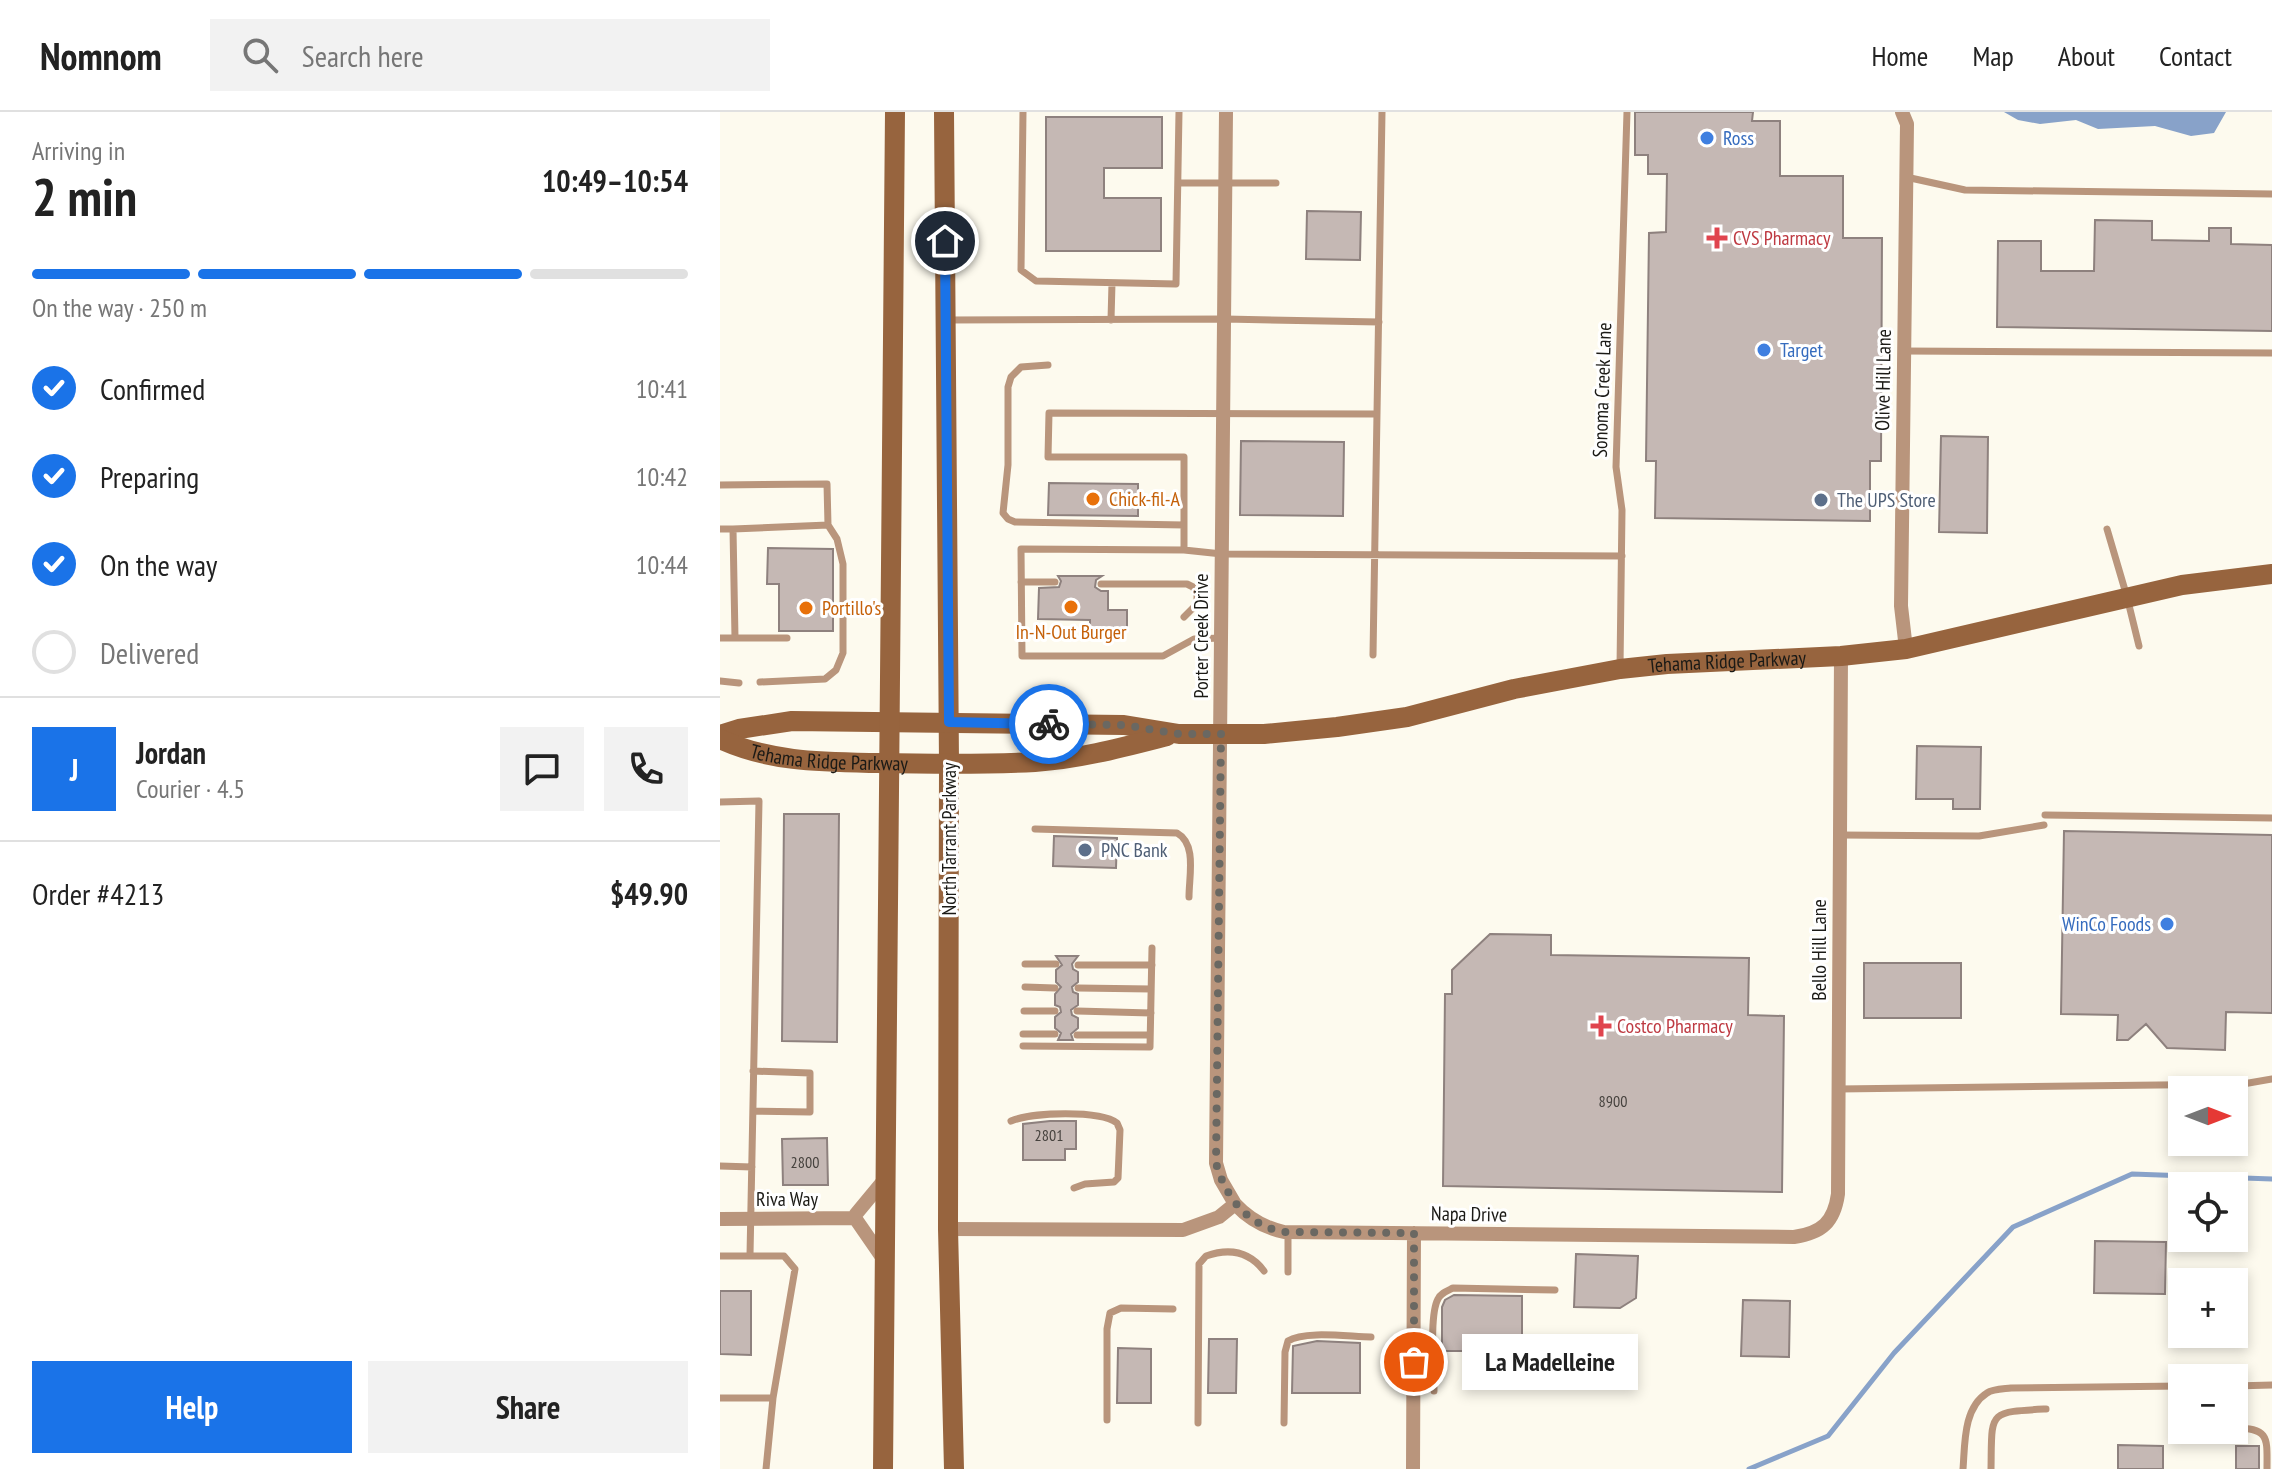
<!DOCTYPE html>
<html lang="en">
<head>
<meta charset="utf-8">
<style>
	:root { --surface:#fff; --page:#f2f2f2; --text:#222; --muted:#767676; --line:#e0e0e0; --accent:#1a73e8 }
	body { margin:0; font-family:"PT Sans Narrow",sans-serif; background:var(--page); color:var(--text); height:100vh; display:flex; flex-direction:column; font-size:30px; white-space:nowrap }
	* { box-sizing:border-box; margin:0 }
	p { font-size:26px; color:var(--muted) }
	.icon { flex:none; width:44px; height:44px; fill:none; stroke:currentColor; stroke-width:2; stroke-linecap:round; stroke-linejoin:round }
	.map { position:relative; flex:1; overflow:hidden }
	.side { display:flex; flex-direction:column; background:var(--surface); width:720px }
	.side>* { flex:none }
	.needle { width:52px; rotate:90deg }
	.buttons { position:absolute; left:1448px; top:964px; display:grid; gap:16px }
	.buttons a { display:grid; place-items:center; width:80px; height:80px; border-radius:0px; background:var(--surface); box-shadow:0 4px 12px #0003; font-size:40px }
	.pin { position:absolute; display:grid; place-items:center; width:68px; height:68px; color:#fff; margin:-34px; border:4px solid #fff; border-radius:50%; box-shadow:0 2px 8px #0007 }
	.courier { position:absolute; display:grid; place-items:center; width:80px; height:80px; margin:-40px; border:6px solid #1a73e8; border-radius:50%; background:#fff; color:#222; box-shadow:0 2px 10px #0007 }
	.bubble { position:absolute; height:56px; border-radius:0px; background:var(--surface); box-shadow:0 4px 12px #0003; font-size:26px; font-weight:800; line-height:56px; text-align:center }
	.headline em { font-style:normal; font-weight:800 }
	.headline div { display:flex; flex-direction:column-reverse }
	.headline { display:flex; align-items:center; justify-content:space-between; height:136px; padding:0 32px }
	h1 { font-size:52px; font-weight:800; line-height:60px }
	.bar { display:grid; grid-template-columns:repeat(4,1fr); gap:12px 8px; align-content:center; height:96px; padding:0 32px }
	.bar i { height:10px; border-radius:6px; background:var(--line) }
	.bar .active { background:var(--accent) }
	.bar p { grid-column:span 4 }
	.line { display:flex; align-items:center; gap:20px; padding:0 32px; border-top:2px solid var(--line) }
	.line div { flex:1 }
	.round { display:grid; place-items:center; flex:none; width:84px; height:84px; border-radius:0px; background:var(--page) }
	ol { padding:0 32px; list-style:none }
	li { display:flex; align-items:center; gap:24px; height:88px }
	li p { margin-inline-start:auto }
	li .icon { padding:8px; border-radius:50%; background:var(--accent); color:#fff; stroke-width:4 }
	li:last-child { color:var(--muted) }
	li i { width:44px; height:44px; border:4px solid var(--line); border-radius:50% }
	.cta { display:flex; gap:16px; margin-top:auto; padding:16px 32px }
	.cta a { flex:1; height:92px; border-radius:0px; background:var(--accent); color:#fff; font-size:32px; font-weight:800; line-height:92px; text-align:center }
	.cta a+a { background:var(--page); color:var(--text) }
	header { display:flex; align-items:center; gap:48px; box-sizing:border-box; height:112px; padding:0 40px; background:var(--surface); border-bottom:2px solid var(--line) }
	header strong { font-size:38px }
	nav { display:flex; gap:44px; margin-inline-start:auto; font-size:28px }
	.search { width:560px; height:72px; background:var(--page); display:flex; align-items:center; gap:20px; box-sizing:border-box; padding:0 28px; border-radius:0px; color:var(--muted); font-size:30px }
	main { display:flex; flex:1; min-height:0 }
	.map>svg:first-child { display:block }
</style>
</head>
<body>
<header>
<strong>Nomnom</strong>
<div class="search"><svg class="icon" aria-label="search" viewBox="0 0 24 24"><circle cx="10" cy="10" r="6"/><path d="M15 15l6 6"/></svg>Search here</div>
<nav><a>Home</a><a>Map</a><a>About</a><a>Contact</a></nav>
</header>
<main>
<section class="side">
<div class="headline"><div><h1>2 min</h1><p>Arriving in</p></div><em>10:49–10:54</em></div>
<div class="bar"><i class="active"></i><i class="active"></i><i class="active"></i><i></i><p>On the way · 250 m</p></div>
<ol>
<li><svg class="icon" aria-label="check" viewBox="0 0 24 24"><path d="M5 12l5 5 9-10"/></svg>Confirmed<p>10:41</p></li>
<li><svg class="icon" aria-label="check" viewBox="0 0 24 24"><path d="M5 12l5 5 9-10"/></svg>Preparing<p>10:42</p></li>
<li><svg class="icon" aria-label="check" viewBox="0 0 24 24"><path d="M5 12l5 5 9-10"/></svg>On the way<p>10:44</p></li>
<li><i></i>Delivered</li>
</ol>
<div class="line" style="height:144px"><b class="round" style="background:var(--accent);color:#fff">J</b><div><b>Jordan</b><p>Courier · 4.5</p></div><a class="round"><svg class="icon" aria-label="chat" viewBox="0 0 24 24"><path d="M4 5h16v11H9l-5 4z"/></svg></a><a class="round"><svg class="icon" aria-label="phone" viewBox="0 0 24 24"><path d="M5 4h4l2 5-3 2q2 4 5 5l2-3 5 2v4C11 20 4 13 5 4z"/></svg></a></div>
<div class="line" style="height:104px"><div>Order #4213</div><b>$49.90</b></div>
<div class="cta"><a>Help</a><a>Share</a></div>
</section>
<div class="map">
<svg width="1552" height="1357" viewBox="0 0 1552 1357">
	<rect width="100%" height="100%" fill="#fdfaee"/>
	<path fill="#88a2c9" d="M1284,0H1506L1494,21L1471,24L1435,14L1378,17L1356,8L1320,12L1298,8Z"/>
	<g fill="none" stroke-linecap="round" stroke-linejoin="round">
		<path stroke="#88a2c9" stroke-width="5" d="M1029,1357L1108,1324L1174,1241L1293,1115L1412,1062L1552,1067"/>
	</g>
	<path fill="#c5b8b4" stroke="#8e817e" stroke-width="2" d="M915,0H1033L1032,9H1060V64H1123V126H1162L1161,349H1150V409L935,406L936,349H926L929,121L946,120L947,62H928V43H915Z
		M326,5H442V56H384V86H441V139H326Z
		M587,99L641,100L640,148L586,147Z
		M1375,108L1432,109V128L1489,129V116H1511V132L1552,133V219L1277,215L1278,129H1321V159H1374Z
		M1221,324L1268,325L1267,421L1219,420Z
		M521,329L624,330L623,404L520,403Z
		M329,371L418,372V404L328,403Z
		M48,436L113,437V519H59V472H47Z
		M338,464H382L376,468L375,475L381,479H388V498H407V519L370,518V508L318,507L319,476L339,475L341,469Z
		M1197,634L1261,635L1260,697H1233V687H1196Z
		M64,702H119L117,930L62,929Z
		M1344,719L1552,723V901L1506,900L1505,938L1447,936L1426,912L1408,928H1397L1398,903L1341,902Z
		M334,724L397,726L396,756L333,754Z
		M770,822L831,823V843L1029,846L1028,903L1064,904L1062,1080L723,1074L725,882H732V858Z
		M336,844H358L352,852L353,857L358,860V870L352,875L353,880L358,882V893L351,898L352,903L358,906V916L351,922L353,928H338L341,921L335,916V905L341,900L340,895L335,893V882L341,875L336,870V858L342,853Z
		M1144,851H1241V906H1144Z
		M330,1009H356V1037H345V1048H303V1012Z
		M107,1026L108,1073H63L62,1027Z
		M1375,1129L1446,1130L1445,1182L1374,1181Z
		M856,1142L918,1144L916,1186L900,1196L854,1195Z
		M0,1179H31V1243L0,1242Z
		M734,1183L802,1184V1239H722V1195L725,1188Z
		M1023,1188L1070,1189L1069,1245L1021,1244Z
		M489,1227H517L516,1281H488Z
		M597,1229L640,1231V1281H572L573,1234Z
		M398,1236L431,1237V1291H397Z
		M1398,1333L1443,1334V1357H1398Z
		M1516,1334H1539V1357H1516Z"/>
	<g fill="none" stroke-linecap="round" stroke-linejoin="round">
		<path stroke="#b9957c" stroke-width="7" d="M303,0L301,158L316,169L456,172L459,0
			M1186,65L1245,78L1552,82
			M458,71H556
			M228,208L505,207L659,210
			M391,208L392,171
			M1184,239L1552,241
			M328,253L301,255L291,265L288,275V353L283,401L288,407L295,410L464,413
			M0,373L107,372L108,413L117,427L123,452V541L116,558L105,567L40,570
			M0,417H13
			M1387,417L1407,485L1419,534
			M464,438V345H328L329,301L657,302
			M301,470H335
			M381,472H467L473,475L477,483V492L464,505
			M0,526H67
			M15,526L13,417L108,413
			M501,526L474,527L443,544H302L301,437L464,438L502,442L902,444
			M653,543L662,0
			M900,555L902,398L896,355L907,0
			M0,569L19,571
			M0,690L39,689L30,1143
			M1325,703L1552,706
			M315,717L457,721C477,732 469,764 469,785
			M1120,723L1259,724L1324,713
			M305,852H336
			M358,853H432
			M305,875L335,876
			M358,876L431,877
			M304,899H335
			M357,899L431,901
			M303,922H335
			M357,923H430
			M303,934L430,935L432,836
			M1119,977L1523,972L1552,967
			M33,999L90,1000V961L33,959
			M291,1009C312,1000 380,998 397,1011L400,1018L398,1066L394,1070L365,1072L354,1076
			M0,1054L32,1055
			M568,1120V1160
			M0,1144H64L75,1157L53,1286L46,1357
			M1514,1274L1552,1273
			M714,1279C714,1259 709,1203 718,1187C721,1181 727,1179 733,1176L835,1178
			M0,1286H53
			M387,1308V1217L390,1201L401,1196L453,1197
			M478,1311L479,1152L486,1144C509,1136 529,1139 544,1159
			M564,1311L565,1240L568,1229C585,1218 631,1225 651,1225
			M1514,1316C1550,1316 1547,1326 1547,1357
			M1243,1357C1245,1333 1243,1296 1267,1281C1273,1277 1284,1277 1291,1276L1462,1274
			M1271,1357C1272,1299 1267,1300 1326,1297"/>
		<path stroke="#b9957c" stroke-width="14" d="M506,0L496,1051L501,1068L515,1092
			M1182,0L1187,12L1181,494L1186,537
			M0,1107L135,1106
			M228,1117L463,1118L499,1105L515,1092C528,1106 545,1116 564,1120L1074,1125C1102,1121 1114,1110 1118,1082L1121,544
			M164,1148L135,1106L136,1102L165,1067
			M693,1357L694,1121"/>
		<g stroke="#97643e" stroke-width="20">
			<path d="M224,0L229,651L228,1117L234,1357"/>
			<path id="s1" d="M0,623L19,617L72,609L404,613L459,622H544L617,615L687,605L794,577L900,557L947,552L1121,544L1186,537L1462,473L1552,462"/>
			<path id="s2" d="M0,627C49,650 102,650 156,651C209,652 262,653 315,650C360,647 404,635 447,624"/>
			<path d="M163,1357L175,0"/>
		</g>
	</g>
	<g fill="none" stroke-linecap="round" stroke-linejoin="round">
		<path stroke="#6a6862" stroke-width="8" stroke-dasharray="0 14.4" d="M329,612L404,613L459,622H501L496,1051C506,1086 527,1113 564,1120L694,1121V1250"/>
		<path stroke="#1a73e8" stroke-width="10" d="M225,129L229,610L329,612"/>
	</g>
	<g fill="#3f7fe0" stroke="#fff" stroke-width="3">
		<circle cx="987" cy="26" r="8"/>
		<circle cx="1044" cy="238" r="8"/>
		<circle cx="1447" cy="812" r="8"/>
	</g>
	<g fill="#e0444e" stroke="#fff" stroke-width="3">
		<path d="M993 114h8v8h8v8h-8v8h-8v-8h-8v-8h8z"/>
		<path d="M877 902h8v8h8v8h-8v8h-8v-8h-8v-8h8z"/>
	</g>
	<g fill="#e8710a" stroke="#fff" stroke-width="3">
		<circle cx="373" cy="387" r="8"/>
		<circle cx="351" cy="495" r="8"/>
		<circle cx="86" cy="496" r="8"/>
	</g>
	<g fill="#5c6f8a" stroke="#fff" stroke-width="3">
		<circle cx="1101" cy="388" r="8"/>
		<circle cx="365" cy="738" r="8"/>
	</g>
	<g text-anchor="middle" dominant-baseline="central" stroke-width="6" stroke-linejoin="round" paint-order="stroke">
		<g font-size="16" fill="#46423e">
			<text x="893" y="989">8900</text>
			<text x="329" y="1023">2801</text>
			<text x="85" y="1050">2800</text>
		</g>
		<g font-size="20" fill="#366cbe" stroke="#fff" text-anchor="start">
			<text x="1003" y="26">Ross</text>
			<text x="1060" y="238">Target</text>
			<text x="1431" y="812" text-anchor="end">WinCo Foods</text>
		</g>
		<g font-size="20" fill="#be3a42" stroke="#fff" text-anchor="start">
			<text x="1013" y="126">CVS Pharmacy</text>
			<text x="897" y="914">Costco Pharmacy</text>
		</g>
		<g font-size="20" fill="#1b1a16" stroke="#fff">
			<text transform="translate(1163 268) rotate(-89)">Olive Hill Lane</text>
			<text transform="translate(882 278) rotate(-88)">Sonoma Creek Lane</text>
			<text transform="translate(481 524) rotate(-90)">Porter Creek Drive</text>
			<text stroke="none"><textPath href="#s1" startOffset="1016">Tehama Ridge Parkway</textPath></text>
			<text stroke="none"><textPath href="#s2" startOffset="112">Tehama Ridge Parkway</textPath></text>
			<text transform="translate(229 727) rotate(-90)">North Tarrant Parkway</text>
			<text transform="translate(1099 838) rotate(-90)">Bello Hill Lane</text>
			<text x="67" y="1087">Riva Way</text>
			<text transform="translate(749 1102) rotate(1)">Napa Drive</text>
		</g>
		<g font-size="20" fill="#c56008" stroke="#fff" text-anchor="start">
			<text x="389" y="387">Chick-fil-A</text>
			<text x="102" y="496">Portillo's</text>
			<text x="351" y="520" text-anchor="middle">In-N-Out Burger</text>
		</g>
		<g font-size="20" fill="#4e5e75" stroke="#fff" text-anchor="start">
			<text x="1117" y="388">The UPS Store</text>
			<text x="381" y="738">PNC Bank</text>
		</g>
	</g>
</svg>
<div class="buttons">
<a><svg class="needle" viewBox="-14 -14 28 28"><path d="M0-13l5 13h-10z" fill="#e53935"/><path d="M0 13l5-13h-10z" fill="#767676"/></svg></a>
<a><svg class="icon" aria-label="locate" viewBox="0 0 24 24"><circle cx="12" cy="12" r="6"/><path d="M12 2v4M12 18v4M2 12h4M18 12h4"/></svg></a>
<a>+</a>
<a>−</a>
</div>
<div class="pin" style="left:694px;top:1250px;background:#ea580c"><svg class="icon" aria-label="bag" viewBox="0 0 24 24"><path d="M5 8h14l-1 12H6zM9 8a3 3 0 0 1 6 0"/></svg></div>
<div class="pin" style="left:225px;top:129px;background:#1f2937"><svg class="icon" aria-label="home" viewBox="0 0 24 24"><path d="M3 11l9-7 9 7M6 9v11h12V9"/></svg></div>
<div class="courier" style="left:329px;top:612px"><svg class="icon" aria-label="bike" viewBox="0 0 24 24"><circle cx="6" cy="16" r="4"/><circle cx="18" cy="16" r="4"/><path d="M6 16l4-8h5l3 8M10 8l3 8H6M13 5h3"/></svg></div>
<div class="bubble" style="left:742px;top:1222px;width:176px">La Madelleine</div>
</div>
</main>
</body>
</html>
